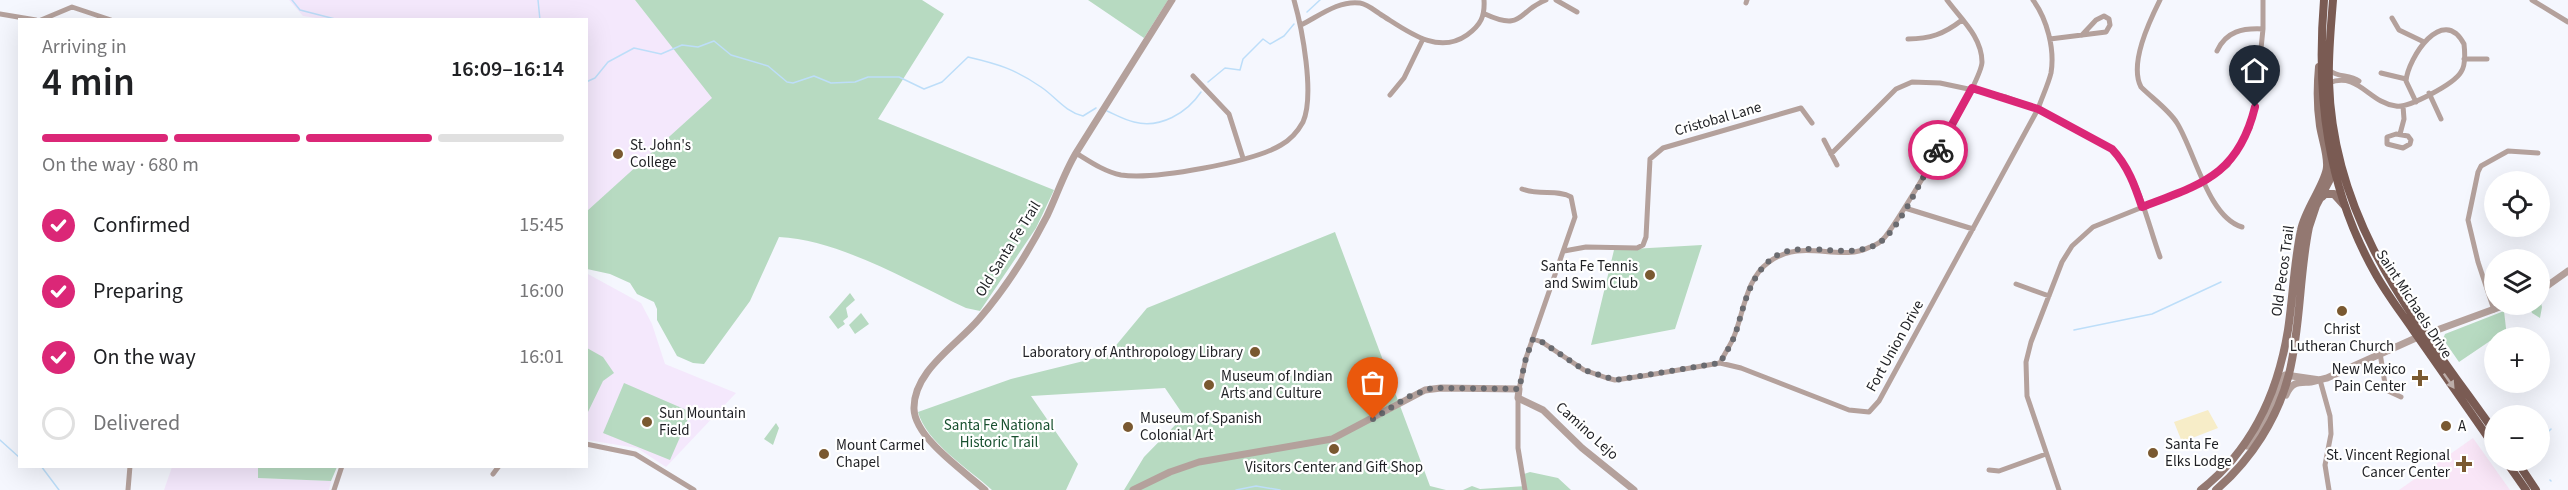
<!DOCTYPE html>
<html lang="en">
<head>
<meta charset="utf-8">
<style>
	:root { --surface:#fff; --page:#f6f6f6; --text:#202124; --muted:#757577; --line:#e0e0e0; --accent:#db2777 }
	body { margin:0; font-family:"Source Sans 3",sans-serif; background:var(--page); color:var(--text); height:100vh; display:flex; flex-direction:column; font-size:22px; white-space:nowrap }
	* { box-sizing:border-box; margin:0 }
	p { font-size:20px; color:var(--muted) }
	.icon { flex:none; width:33px; height:33px; fill:none; stroke:currentColor; stroke-width:2; stroke-linecap:round; stroke-linejoin:round }
	.map { position:relative; flex:1; overflow:hidden }
	.side { position:absolute; left:18px; top:18px; width:570px; height:450px; display:flex; flex-direction:column; background:var(--surface); border-radius:0px; box-shadow:0 6px 24px #0002 }
	.side>* { flex:none }
	.controls { position:absolute; left:2484px; top:171px; display:grid; gap:12px }
	.controls a { display:grid; place-items:center; width:66px; height:66px; border-radius:50%; background:var(--surface); box-shadow:0 6px 24px #0002; font-size:30px }
	.pin { position:absolute; display:grid; place-items:center; width:51px; height:51px; color:#fff; margin:-62px -26px; border-radius:50% 50% 50% 0; rotate:-45deg; box-shadow:0 0 6px #0007 }
	.pin .icon { rotate:45deg }
	.courier { position:absolute; display:grid; place-items:center; width:60px; height:60px; margin:-30px; border:4px solid #db2777; border-radius:50%; background:#fff; color:#222; box-shadow:0 2px 8px #0007 }
	.headline em { font-style:normal; font-weight:600 }
	.headline div { display:flex; flex-direction:column-reverse }
	.headline { display:flex; align-items:center; justify-content:space-between; height:102px; padding:0 24px }
	h1 { font-size:39px; font-weight:600; line-height:45px }
	.bar { display:grid; grid-template-columns:repeat(4,1fr); gap:9px 6px; align-content:center; height:72px; padding:0 24px }
	.bar i { height:8px; border-radius:4px; background:var(--line) }
	.bar .current { background:var(--accent) }
	.bar p { grid-column:span 4 }
	ol { padding:0 24px; list-style:none }
	li { display:flex; align-items:center; gap:18px; height:66px }
	li p { margin-inline-start:auto }
	li .icon { padding:6px; border-radius:50%; background:var(--accent); color:#fff; stroke-width:4 }
	li:last-child { color:var(--muted) }
	li i { width:33px; height:33px; border:3px solid var(--line); border-radius:50% }
	.map>svg:first-child { display:block }
</style>
</head>
<body>
<div class="map">
<svg width="2568" height="490" viewBox="0 0 2568 490">
	<rect width="100%" height="100%" fill="#f5f7fe"/>
	<path fill="#f4e8fc" d="M289,0H635L713,98L587,211L586,20L323,19L303,16Z
		M586,273L641,303L652,324L665,364L736,393L666,467L637,448L587,440Z
		M172,467H258V478L331,481L329,490H164Z"/>
	<path fill="#f9e6f7" d="M2473,438L2510,490H2399Z"/>
	<path fill="#b7dac1" d="M635,0H922L944,14L878,119L1054,190L1036,228L980,311L966,308C910,282 840,240 779,237L750,301L704,364L693,363L677,356L657,320V309L654,302L637,294L630,283L610,274L587,269V211L712,98Z
		M1088,0H1168L1144,38Z
		M1335,232L1430,486L1446,490H1124L1144,457L1184,416L1165,388L1031,396L1078,464L1066,490H992C969,469 926,442 918,412L1011,379L1108,355L1147,308Z
		M1702,245L1675,329L1591,345L1614,250Z
		M850,293L855,300L846,308L848,317L843,321L845,324L838,329L829,317Z
		M2540,299L2542,307L2540,318L2532,313L2529,305L2540,304Z
		M2504,311L2507,337L2494,338V342L2490,341L2459,362L2443,339L2445,334Z
		M861,313L869,324L855,334L849,325Z
		M587,348L603,357L614,373L603,381L587,414Z
		M624,383L691,412L670,460L603,433Z
		M776,423L779,428L773,445L764,439Z
		M258,467V466L337,467L331,481L258,478Z
		M1530,472L1558,478L1571,490H1463L1472,486L1480,489L1526,486L1524,474Z"/>
	<path fill="#f7edc8" d="M2208,410L2218,428L2182,442L2174,422Z"/>
	<g fill="none" stroke-linecap="round" stroke-linejoin="round">
		<path stroke="#bddef9" stroke-width="1.5" d="M292,0L300,10L339,20
			M538,0L540,20
			M1307,12L1320,0
			M586,82L595,78L608,62L634,48L661,54L682,45L698,47L714,41L731,55L768,66L787,82L793,83L814,76L831,83L855,82L868,77H899L924,89L942,82L968,57C998,64 1015,69 1041,87C1056,97 1064,111 1083,116L1096,108
			M1208,82L1225,68L1240,70L1243,59L1263,39L1270,44L1284,36L1294,24
			M1107,111C1116,115 1125,120 1134,122C1160,129 1187,113 1201,92
			M2074,330L2152,314L2221,282
			M2549,431L2551,429
			M0,440L20,458
			M41,466L59,490
			M2550,480L2551,481
			M1236,490L1256,486L1280,490"/>
		<path stroke="#b4a19c" stroke-width="5" d="M1556,0L1577,12
			M2160,0C2149,22 2129,64 2141,87C2152,98 2169,110 2177,123C2195,152 2208,217 2242,227
			M2532,0L2568,22
			M1746,3L1747,0
			M0,14L36,20
			M1485,14C1524,32 1517,11 1546,0
			M2392,18L2399,30L2424,42
			M41,20L72,7L111,20
			M1301,25C1319,16 1339,0 1360,3C1367,4 1374,10 1380,14C1406,30 1437,56 1467,35C1481,25 1485,16 1484,0
			M1908,39C1930,39 1944,34 1962,20
			M2050,39L2106,32L2110,25L2109,19L2104,16L2096,20L2082,35
			M2217,51C2226,31 2243,28 2263,29
			M2464,59H2487
			M2329,70C2338,78 2349,74 2359,81
			M2381,73L2406,79
			M1193,76L1229,114L1243,158
			M2329,83C2358,71 2369,103 2396,106C2409,108 2454,84 2461,72C2466,65 2465,53 2464,44C2443,4 2408,58 2406,81L2416,102
			M2429,93L2441,119
			M1390,95L1404,78L1423,39
			M2396,134L2408,136L2411,140L2410,144L2403,148L2387,144V137Z
			M2400,134L2404,119L2403,106
			M1824,140L1837,165
			M1076,153C1089,161 1105,172 1121,175C1154,180 1253,162 1281,145C1290,140 1298,131 1303,122C1315,95 1302,28 1294,0
			M1831,154L1896,89L1912,82L1940,83L2006,97L2038,109L2112,149C2139,176 2147,222 2160,257
			M1905,208L1973,229
			M1564,251L1586,247L1637,248L1643,245L1646,237L1650,159L1663,148L1801,108L1812,123
			M2016,284L2049,296
			M2494,310L2478,262L2468,220L2478,172L2481,166L2508,151L2538,153
			M1533,339L1542,342L1584,370L1607,378L1615,380L1643,376L1720,363L1741,368L1849,410L1869,412L1879,401L2038,109C2042,97 2048,85 2051,73C2055,49 2047,19 2033,0
			M2380,353L2386,390L2401,397
			M1720,363C1724,355 1729,347 1733,339C1744,314 1745,279 1769,262C1802,237 1839,263 1870,247C1876,245 1882,241 1885,237C1901,218 1982,80 1982,62C1982,37 1961,19 1947,0
			M2320,380L2330,416L2331,434L2325,465L2329,490
			M1519,389L1526,358L1575,217L1571,197C1557,189 1540,196 1522,189
			M1518,398V448L1525,490
			M586,444L635,454L694,490
			M1989,470L1999,471L2046,454
			M493,474L499,466
			M128,490L130,466
			M334,490L342,466
			M2059,490L2027,396L2026,362L2031,342L2062,262L2072,246L2093,227L2205,182L2228,165L2250,128L2255,107L2263,29V0"/>
		<path stroke="#b4a19c" stroke-width="7" d="M2540,291L2568,271
			M2286,395C2292,381 2298,383 2311,382C2317,381 2322,379 2327,378L2418,337L2508,304
			M2247,446L2264,422L2285,375L2320,380
			M985,490C964,471 915,438 914,409C913,371 957,345 979,319C1005,289 1029,251 1047,216C1057,195 1064,173 1076,153L1172,0
			M1133,490L1170,472L1199,462L1332,439L1425,390L1441,388L1519,389L1518,398L1543,410L1582,448L1634,490"/>
		<path stroke="#937871" stroke-width="8" d="M2322,197L2325,194H2334L2344,205
			M2201,490C2252,450 2278,392 2288,330C2293,297 2294,262 2301,230C2305,209 2326,183 2327,167C2328,154 2322,139 2320,126C2317,106 2317,88 2319,67
			M2216,490C2251,460 2278,418 2289,374C2301,326 2299,275 2309,227L2316,206L2336,168"/>
		<path stroke="#7a5b53" stroke-width="8" d="M2324,0C2316,96 2327,188 2375,273C2386,293 2400,311 2413,330C2440,369 2467,407 2494,446
			M2333,0C2331,27 2328,55 2329,82C2333,224 2416,321 2494,431
			M2505,460L2526,490
			M2516,460L2536,490"/>
	</g>
	<defs><path id="oneway-solid" d="M-6-.8H1V-3.2L6.5 0L1 3.2V.8H-6Z" transform="scale(1.5)"/></defs>
	<use fill="#bcada9" href="#oneway-solid" transform="translate(2449 381) rotate(55)"/>
	<g fill="none" stroke-linecap="round" stroke-linejoin="round">
		<path stroke="#6a6b70" stroke-width="6" stroke-dasharray="0 10.8" d="M1373,419L1408,397L1432,388L1519,389L1526,358L1533,339L1542,342L1584,370L1615,380L1720,363C1725,354 1731,345 1735,335C1743,310 1747,284 1766,264C1796,231 1849,267 1883,240C1901,225 1925,172 1938,150"/>
		<path stroke="#db2777" stroke-width="8" d="M1938,150L1972,88L2038,109L2112,149C2128,166 2135,186 2142,207C2201,184 2238,176 2255,107"/>
	</g>
	<g fill="#7a5930" stroke="#fff" stroke-width="2">
		<circle cx="618" cy="154" r="6"/>
		<circle cx="1650" cy="275" r="6"/>
		<circle cx="2342" cy="311" r="6"/>
		<circle cx="1255" cy="352" r="6"/>
		<path d="M2417 369h6v6h6v6h-6v6h-6v-6h-6v-6h6z"/>
		<circle cx="1209" cy="385" r="6"/>
		<circle cx="647" cy="422" r="6"/>
		<circle cx="2446" cy="426" r="6"/>
		<circle cx="1128" cy="427" r="6"/>
		<circle cx="1334" cy="449" r="6"/>
		<circle cx="2153" cy="453" r="6"/>
		<circle cx="824" cy="454" r="6"/>
		<path d="M2461 455h6v6h6v6h-6v6h-6v-6h-6v-6h6z"/>
	</g>
	<g text-anchor="middle" dominant-baseline="central" stroke-width="4.5" stroke-linejoin="round" paint-order="stroke">
		<g font-size="15" fill="#1f2024" stroke="#fff">
			<text transform="translate(1718 119) rotate(-16)">Cristobal Lane</text>
			<text transform="translate(1008 249) rotate(-58)">Old Santa Fe Trail</text>
			<text transform="translate(2283 271) rotate(-82)">Old Pecos Trail</text>
			<text transform="translate(2414 304) rotate(57)">Saint Michaels Drive</text>
			<text transform="translate(1895 346) rotate(-61)">Fort Union Drive</text>
			<text transform="translate(1587 431) rotate(42)">Camino Lejo</text>
		</g>
		<g font-size="15" fill="#1f2024" stroke="#fff" text-anchor="start">
			<text x="630" y="145">St. John's<tspan x="630" dy="17">College</tspan></text>
			<text x="1638" y="266" text-anchor="end">Santa Fe Tennis<tspan x="1638" dy="17">and Swim Club</tspan></text>
			<text x="2342" y="329" text-anchor="middle">Christ<tspan x="2342" dy="17">Lutheran Church</tspan></text>
			<text x="1243" y="352" text-anchor="end">Laboratory of Anthropology Library</text>
			<text x="2406" y="369" text-anchor="end">New Mexico<tspan x="2406" dy="17">Pain Center</tspan></text>
			<text x="1221" y="376">Museum of Indian<tspan x="1221" dy="17">Arts and Culture</tspan></text>
			<text x="659" y="413">Sun Mountain<tspan x="659" dy="17">Field</tspan></text>
			<text x="1140" y="418">Museum of Spanish<tspan x="1140" dy="17">Colonial Art</tspan></text>
			<text x="2458" y="426">A</text>
			<text x="2165" y="444">Santa Fe<tspan x="2165" dy="17">Elks Lodge</tspan></text>
			<text x="836" y="445">Mount Carmel<tspan x="836" dy="17">Chapel</tspan></text>
			<text x="2450" y="455" text-anchor="end">St. Vincent Regional<tspan x="2450" dy="17">Cancer Center</tspan></text>
			<text x="1334" y="467" text-anchor="middle">Visitors Center and Gift Shop</text>
		</g>
		<g font-size="15" fill="#18502f" stroke="#fff">
			<text x="999" y="425">Santa Fe National<tspan x="999" dy="17">Historic Trail</tspan></text>
		</g>
	</g>
</svg>
<div class="controls">
<a><svg class="icon" aria-label="locate" viewBox="0 0 24 24"><circle cx="12" cy="12" r="6"/><path d="M12 2v4M12 18v4M2 12h4M18 12h4"/></svg></a>
<a><svg class="icon" aria-label="layers" viewBox="0 0 24 24"><path d="M12 4l9 5-9 5-9-5zM3 14l9 5 9-5"/></svg></a>
<a>+</a>
<a>−</a>
</div>
<div class="pin" style="left:1373px;top:419px;background:#ea580c"><svg class="icon" aria-label="bag" viewBox="0 0 24 24"><path d="M5 8h14l-1 12H6zM9 8a3 3 0 0 1 6 0"/></svg></div>
<div class="pin" style="left:2255px;top:107px;background:#1f2937"><svg class="icon" aria-label="home" viewBox="0 0 24 24"><path d="M3 11l9-7 9 7M6 9v11h12V9"/></svg></div>
<div class="courier" style="left:1938px;top:150px"><svg class="icon" aria-label="bike" viewBox="0 0 24 24"><circle cx="6" cy="16" r="4"/><circle cx="18" cy="16" r="4"/><path d="M6 16l4-8h5l3 8M10 8l3 8H6M13 5h3"/></svg></div>
<section class="side">
<div class="headline"><div><h1>4 min</h1><p>Arriving in</p></div><em>16:09–16:14</em></div>
<div class="bar"><i class="current"></i><i class="current"></i><i class="current"></i><i></i><p>On the way · 680 m</p></div>
<ol>
<li><svg class="icon" aria-label="check" viewBox="0 0 24 24"><path d="M5 12l5 5 9-10"/></svg>Confirmed<p>15:45</p></li>
<li><svg class="icon" aria-label="check" viewBox="0 0 24 24"><path d="M5 12l5 5 9-10"/></svg>Preparing<p>16:00</p></li>
<li><svg class="icon" aria-label="check" viewBox="0 0 24 24"><path d="M5 12l5 5 9-10"/></svg>On the way<p>16:01</p></li>
<li><i></i>Delivered</li>
</ol>
</section>
</div>
</body>
</html>
